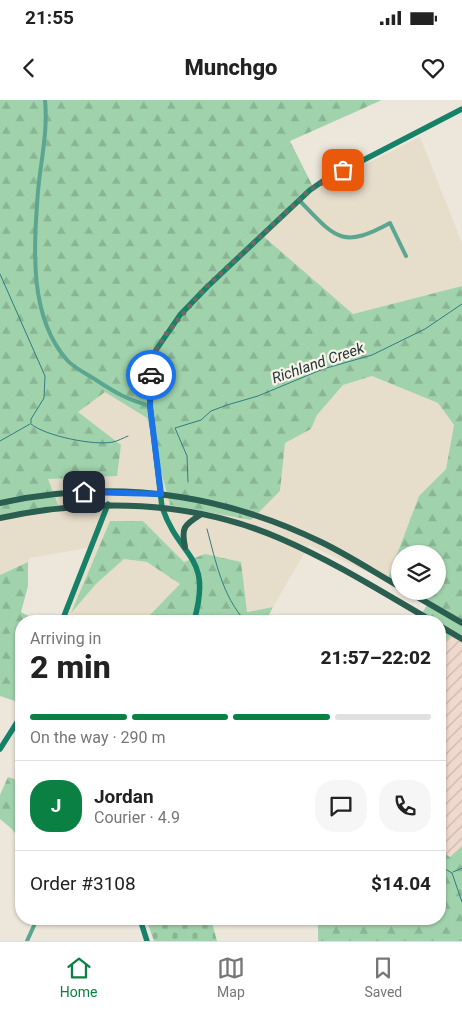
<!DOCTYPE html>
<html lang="en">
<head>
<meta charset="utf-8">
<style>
	:root { --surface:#fff; --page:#f6f6f6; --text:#222; --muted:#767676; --line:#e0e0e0; --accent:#0b8043 }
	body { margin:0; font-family:Roboto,sans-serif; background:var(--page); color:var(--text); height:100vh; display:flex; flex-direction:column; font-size:19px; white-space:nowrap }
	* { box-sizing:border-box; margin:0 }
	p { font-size:16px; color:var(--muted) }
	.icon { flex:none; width:28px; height:28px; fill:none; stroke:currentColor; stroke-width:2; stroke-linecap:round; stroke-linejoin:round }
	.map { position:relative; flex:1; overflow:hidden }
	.side { position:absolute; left:15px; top:515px; width:431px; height:310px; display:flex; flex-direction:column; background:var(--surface); border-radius:20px; box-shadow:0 1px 4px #0004 }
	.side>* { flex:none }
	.tools { position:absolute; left:391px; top:445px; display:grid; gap:10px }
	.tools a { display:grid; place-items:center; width:55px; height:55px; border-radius:50%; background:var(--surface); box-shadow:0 1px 4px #0004; font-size:25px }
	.pin { position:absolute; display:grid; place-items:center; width:42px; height:42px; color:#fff; margin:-21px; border-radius:10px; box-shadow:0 2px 8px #0006 }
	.courier { position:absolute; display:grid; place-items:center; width:50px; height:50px; margin:-25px; border:4px solid #1a73e8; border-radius:50%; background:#fff; color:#222; box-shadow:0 1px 6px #0007 }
	.headline em { font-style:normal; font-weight:800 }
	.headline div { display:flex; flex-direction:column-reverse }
	.headline { display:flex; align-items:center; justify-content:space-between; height:85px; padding:0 15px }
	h1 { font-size:32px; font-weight:800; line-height:38px }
	.bar { display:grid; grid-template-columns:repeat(4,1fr); gap:8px 5px; align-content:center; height:60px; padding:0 15px }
	.bar i { height:6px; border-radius:4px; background:var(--line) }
	.bar .on { background:var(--accent) }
	.bar p { grid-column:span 4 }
	.line { display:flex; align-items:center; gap:12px; padding:0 15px; border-top:1px solid var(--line) }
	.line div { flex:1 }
	.round { display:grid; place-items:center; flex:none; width:52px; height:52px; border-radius:20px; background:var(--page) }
	.status { display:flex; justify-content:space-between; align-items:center; height:35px; padding:0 25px; background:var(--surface); direction:ltr }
	.status svg { height:14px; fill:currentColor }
	header { display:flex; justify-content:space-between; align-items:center; height:65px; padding:0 15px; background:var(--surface); font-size:22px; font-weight:800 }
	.tab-bar { display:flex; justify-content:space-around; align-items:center; height:70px; border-top:1px solid var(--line); background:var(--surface); font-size:14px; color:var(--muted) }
	.tab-bar a { display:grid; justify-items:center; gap:2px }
	.tab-bar .on { color:var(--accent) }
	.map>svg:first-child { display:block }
</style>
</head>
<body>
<div class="status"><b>21:55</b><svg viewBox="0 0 49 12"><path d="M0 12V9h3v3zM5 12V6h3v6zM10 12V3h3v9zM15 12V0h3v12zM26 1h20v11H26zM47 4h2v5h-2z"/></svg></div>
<header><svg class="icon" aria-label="back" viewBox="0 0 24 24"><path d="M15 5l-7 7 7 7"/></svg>Munchgo<svg class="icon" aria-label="heart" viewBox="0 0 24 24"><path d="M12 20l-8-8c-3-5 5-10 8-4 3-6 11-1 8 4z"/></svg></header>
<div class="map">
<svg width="462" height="841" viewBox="0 0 462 841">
	<defs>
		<pattern id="industrial-furrows" width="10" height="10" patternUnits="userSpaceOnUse" patternTransform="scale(1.25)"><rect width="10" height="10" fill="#efd8cd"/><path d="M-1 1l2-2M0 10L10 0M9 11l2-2" fill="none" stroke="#cdb9b0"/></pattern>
		<pattern id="forest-firs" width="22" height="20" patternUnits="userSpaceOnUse" patternTransform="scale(1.25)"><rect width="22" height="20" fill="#a0d3ac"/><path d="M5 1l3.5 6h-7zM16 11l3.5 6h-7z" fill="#8ab594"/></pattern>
		<pattern id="cemetery-stones" width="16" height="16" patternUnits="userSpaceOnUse" patternTransform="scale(1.25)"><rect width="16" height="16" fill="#a0d3ac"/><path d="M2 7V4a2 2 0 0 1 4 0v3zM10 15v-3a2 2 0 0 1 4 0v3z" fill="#8ab594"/></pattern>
	</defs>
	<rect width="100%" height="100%" fill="#ece6db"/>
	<path fill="#e7ddcb" d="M420,37L462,143V186L353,214L262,135L313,87L352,71Z
		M372,276L438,303L454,325L446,369L419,396L387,481L309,445L273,507L247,512L205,454L184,462L143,421H110L72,511L96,484L124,459L147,462L180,484L144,521H64L92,447L30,458L28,462L0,475V419L58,405L47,379L121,345L77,312L105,291L147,318L170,405L280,391L285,343L311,329L317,315L343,285Z"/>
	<path fill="url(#industrial-furrows)" d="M454,531L462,535V746L450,758L440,751V548Z"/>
	<path fill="url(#forest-firs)" d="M0,0H382L290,41L313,87L262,135L353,214L462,186V535L454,531L440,548V521H417L429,502L408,491H438V454H400V487L387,481L419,396L446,369L454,325L438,303L372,276L343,285L317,315L311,329L285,343L280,391L251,420L170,405L147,318L105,292L78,312L121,345L117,376L48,379L58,405L0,419Z
		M110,421H143L184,462L205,454L241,462L247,512L273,507L267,519L270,521H144L180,484L147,462L124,459L96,484L71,513Z
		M28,462V486L21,512L38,521H21V603L0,596V475Z
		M8,677L21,681V742L12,729L0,719V695Z
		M462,746V841H318V819H440V751L450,757Z"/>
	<path fill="url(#cemetery-stones)" d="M146,819H211L217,841H154Z"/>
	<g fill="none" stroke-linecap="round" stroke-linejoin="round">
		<path stroke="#327b84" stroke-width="1" d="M0,174L45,276L44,298L31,319V323
			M31,324C45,336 95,346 113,342C118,341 123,338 128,336
			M0,341L30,324
			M188,382L187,356L175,328L201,320L211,311L227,305L258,296L323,269L372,255L425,229L462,204
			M207,429C216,462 222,495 245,521
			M440,766L452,773L462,802
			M453,772L462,768"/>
		<path stroke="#5ca691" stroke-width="4" d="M45,0C48,31 41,60 38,91C34,146 28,216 67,260C74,268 87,274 96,280C116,293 126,299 150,306
			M300,101C335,137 341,150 390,123L406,156
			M27,841L37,819"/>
		<path stroke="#168169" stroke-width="5.5" d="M62,521L108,404
			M194,521C213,454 180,460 162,407L150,306V281L156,250L180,215L207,187L310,90L323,81L462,9
			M0,649L21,616
			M140,819L147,841"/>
		<path stroke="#2a5e50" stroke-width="6" d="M0,403C111,379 218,392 321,442C348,455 374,472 400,487
			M0,418C93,398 191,400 279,438C333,461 382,492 432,521
			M185,447C181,428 184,425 200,415
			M407,491L462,523
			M440,526L462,539"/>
	</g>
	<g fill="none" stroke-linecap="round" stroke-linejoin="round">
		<path stroke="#6f6a64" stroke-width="5" stroke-dasharray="0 9" d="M151,275L156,250L166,234L204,189L310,90L343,70"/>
		<path stroke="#1a73e8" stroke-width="6" d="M84,392L161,394L150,306L151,275"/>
	</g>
	<g text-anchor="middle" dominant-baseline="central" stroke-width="4.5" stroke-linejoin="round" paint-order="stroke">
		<g font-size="15" font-style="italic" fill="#1e3539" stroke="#faf3e8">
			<text transform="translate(318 263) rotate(-19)">Richland Creek</text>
		</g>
	</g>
</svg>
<div class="tools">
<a><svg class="icon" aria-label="layers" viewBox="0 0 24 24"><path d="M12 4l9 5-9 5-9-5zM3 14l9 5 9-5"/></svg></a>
</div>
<div class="pin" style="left:343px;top:70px;background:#ea580c"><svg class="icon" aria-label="bag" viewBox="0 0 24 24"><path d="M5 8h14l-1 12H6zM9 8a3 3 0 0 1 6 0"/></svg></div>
<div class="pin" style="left:84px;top:392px;background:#1f2937"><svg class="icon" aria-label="home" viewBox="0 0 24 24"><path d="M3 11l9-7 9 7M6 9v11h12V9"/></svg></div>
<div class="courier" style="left:151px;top:275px"><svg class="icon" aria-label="car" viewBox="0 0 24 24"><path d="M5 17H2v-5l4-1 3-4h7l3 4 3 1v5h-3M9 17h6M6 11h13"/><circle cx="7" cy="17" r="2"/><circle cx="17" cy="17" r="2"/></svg></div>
<section class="side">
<div class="headline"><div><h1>2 min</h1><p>Arriving in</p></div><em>21:57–22:02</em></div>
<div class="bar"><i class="on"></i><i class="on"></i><i class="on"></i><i></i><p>On the way · 290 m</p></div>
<div class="line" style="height:90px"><b class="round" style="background:var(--accent);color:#fff">J</b><div><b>Jordan</b><p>Courier · 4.9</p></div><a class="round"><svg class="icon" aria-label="chat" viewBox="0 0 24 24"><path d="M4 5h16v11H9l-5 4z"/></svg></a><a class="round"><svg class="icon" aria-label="phone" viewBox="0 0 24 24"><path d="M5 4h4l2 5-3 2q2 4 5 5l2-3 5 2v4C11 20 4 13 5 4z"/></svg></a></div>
<div class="line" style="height:65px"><div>Order #3108</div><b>$14.04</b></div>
</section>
</div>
<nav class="tab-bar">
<a class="on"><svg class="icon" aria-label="home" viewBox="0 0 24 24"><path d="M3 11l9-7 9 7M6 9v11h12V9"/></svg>Home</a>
<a><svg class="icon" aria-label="map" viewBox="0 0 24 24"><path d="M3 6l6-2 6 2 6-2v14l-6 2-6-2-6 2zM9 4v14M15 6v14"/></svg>Map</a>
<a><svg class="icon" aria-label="saved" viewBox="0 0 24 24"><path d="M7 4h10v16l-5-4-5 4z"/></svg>Saved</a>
</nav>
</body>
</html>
